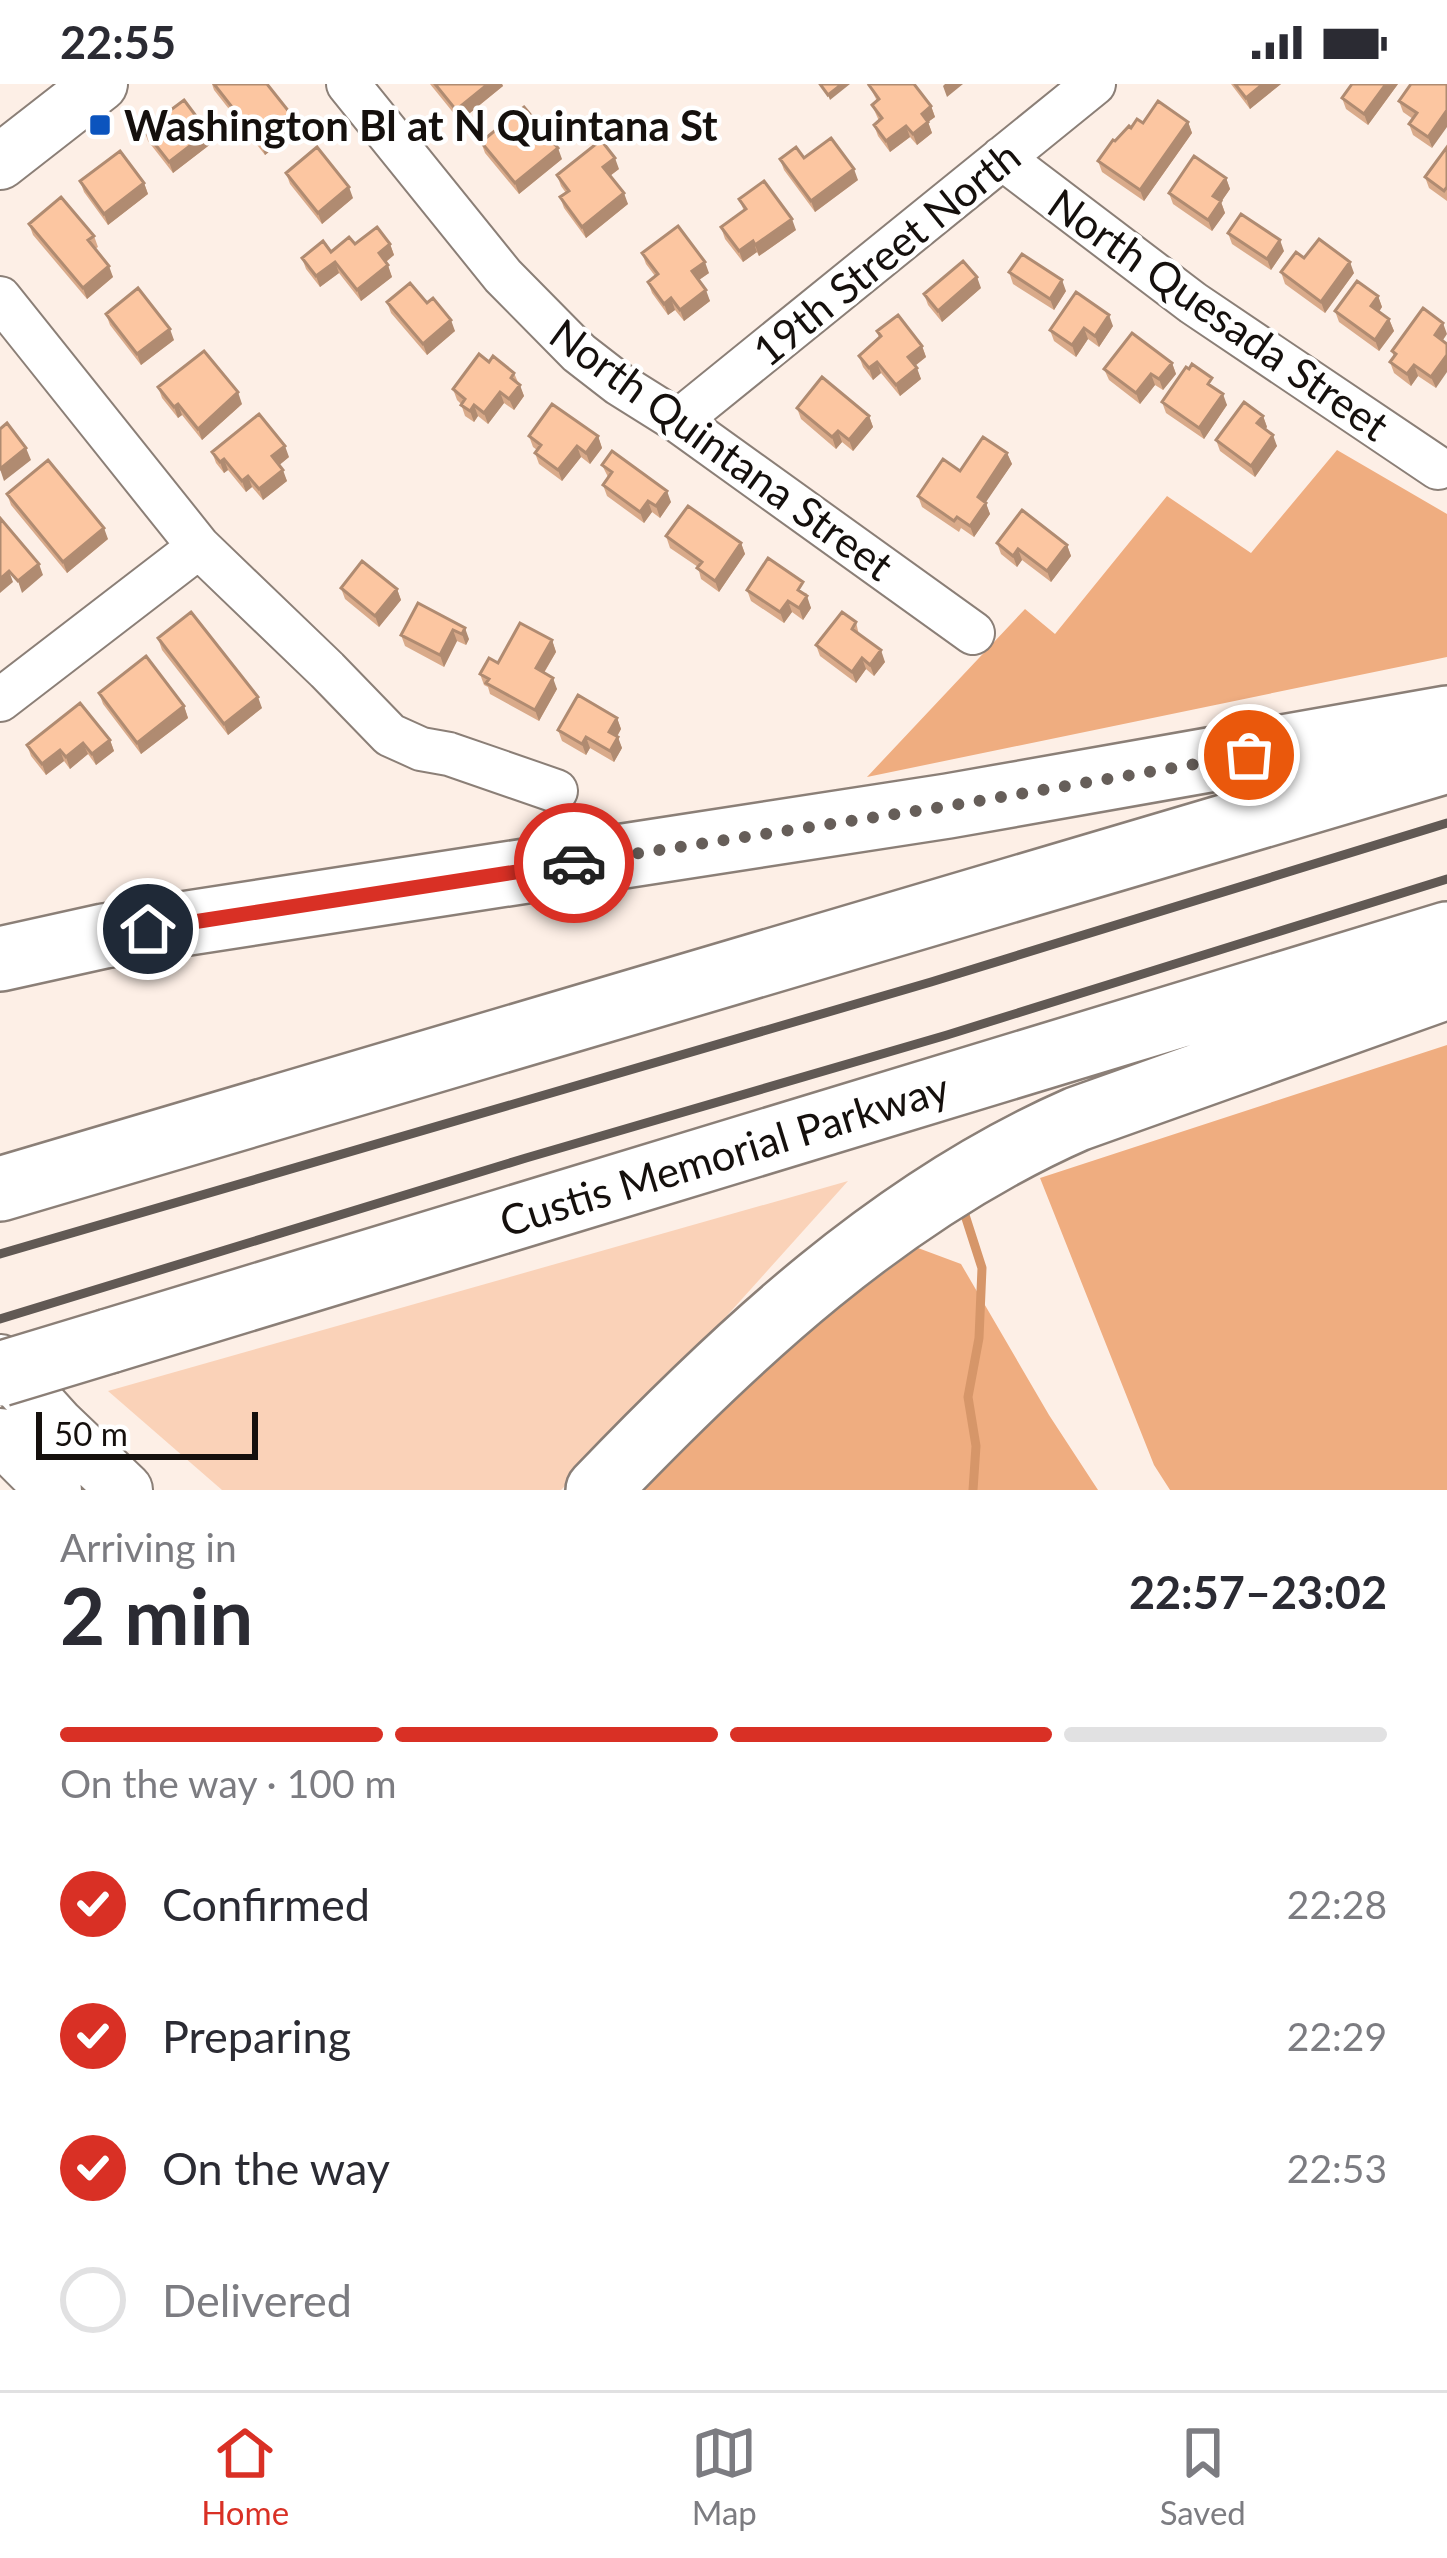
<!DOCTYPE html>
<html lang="en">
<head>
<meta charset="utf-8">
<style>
	:root { --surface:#fff; --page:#f7f7f7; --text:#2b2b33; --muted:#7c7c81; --line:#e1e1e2; --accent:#d93025 }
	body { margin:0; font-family:Lato,sans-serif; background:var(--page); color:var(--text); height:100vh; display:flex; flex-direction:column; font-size:45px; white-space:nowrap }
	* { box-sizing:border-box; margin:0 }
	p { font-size:39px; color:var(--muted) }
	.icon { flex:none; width:66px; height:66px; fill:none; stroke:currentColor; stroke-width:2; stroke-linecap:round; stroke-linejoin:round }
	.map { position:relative; height:1406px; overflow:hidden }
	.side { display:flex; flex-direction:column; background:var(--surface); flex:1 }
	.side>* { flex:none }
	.scale { position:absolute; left:36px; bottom:30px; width:222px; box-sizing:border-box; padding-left:12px; border:6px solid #15100d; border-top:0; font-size:33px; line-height:42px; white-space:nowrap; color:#15100d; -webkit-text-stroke:9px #fff; paint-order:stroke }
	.pin { position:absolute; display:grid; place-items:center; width:102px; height:102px; color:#fff; margin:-51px; border:6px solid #fff; border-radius:50%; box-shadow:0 3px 12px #0007 }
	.courier { position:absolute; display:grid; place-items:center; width:120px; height:120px; margin:-60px; border:9px solid #d93025; border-radius:50%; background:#fff; color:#222; box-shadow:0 3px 15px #0007 }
	.head em { font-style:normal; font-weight:700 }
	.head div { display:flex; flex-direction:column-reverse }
	.head { display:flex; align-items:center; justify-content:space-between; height:204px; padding:0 60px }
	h1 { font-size:78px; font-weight:700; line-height:90px }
	.bar { display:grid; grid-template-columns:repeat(4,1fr); gap:18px 12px; align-content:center; height:144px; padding:0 60px }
	.bar i { height:15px; border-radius:9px; background:var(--line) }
	.bar .current { background:var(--accent) }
	.bar p { grid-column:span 4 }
	ol { padding:0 60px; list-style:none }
	li { display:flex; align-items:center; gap:36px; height:132px }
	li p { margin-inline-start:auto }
	li .icon { padding:12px; border-radius:50%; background:var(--accent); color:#fff; stroke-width:4 }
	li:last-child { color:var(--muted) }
	li i { width:66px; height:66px; border:6px solid var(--line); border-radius:50% }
	.status { display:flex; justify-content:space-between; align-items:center; height:84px; padding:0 60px; background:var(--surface); direction:ltr }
	.status svg { height:33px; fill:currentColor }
	.tabs { display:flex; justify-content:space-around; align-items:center; height:168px; border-top:3px solid var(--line); background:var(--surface); font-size:33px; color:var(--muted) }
	.tabs a { display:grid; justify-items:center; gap:6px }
	.tabs .current { color:var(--accent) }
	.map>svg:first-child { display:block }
</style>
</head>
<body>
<div class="status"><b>22:55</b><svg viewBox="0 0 49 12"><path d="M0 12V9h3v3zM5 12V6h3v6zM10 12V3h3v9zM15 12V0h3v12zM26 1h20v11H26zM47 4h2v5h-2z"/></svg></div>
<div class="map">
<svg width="1447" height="1406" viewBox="0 0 1447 1406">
	<rect width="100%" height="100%" fill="#fdefe6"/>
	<path fill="#fad2b8" d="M848,1097L679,1285L561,1406H222L108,1307Z"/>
	<path fill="#efad80" d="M1337,366L1447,430V573L867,693L1025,525L1055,550L1167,412L1251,469Z
		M1447,961V1406H1170L1154,1381L1040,1094Z
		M918,1164L961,1180L1049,1331L1098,1406H642L695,1349L813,1242Z"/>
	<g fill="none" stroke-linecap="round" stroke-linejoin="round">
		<path stroke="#d69669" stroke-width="9" d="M964,1128L982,1184L979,1254L968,1313L976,1362L973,1406"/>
		<g stroke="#8b7f77" stroke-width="46">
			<path id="minor" d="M348,0L503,192L579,269L619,300L678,337L973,549
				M1002,74L1193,219L1438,384
				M0,214L199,463L327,586L390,651L421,665L449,670L556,707
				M678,337L1094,0
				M0,616L199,463"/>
		</g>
		<g stroke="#8b7f77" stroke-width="58">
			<path id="major" d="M0,78L100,0
				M0,1278L57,1341L125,1406
				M0,1352L54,1406"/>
		</g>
		<g stroke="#8b7f77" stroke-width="68">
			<path id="highway" d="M0,875L104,852L948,722L1447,634
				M0,1105L1447,677
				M109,1257L1447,850
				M598,1406C737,1261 890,1117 1077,1035L1447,903"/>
		</g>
		<use href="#minor" stroke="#fff" stroke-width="42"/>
		<use href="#major" stroke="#fff" stroke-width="54"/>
		<use href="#highway" stroke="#fff" stroke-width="63"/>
		<path stroke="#615954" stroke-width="9" d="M0,1170L931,898L1447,739
			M0,1235L526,1074L947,951L1447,795"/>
		<g stroke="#8b7f77" stroke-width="68" stroke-linecap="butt">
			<path id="highway-bridge" d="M0,1290L109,1257"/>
		</g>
		<use href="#highway-bridge" stroke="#fff" stroke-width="63"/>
	</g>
	<path fill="#d9aa8a" d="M212,0H267L294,34L298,45L265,71L214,6Z
		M430,0H502L503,2L460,37Z
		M1231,0H1281L1250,25Z
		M1398,0L1368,41L1346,25L1342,14Z
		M1411,0L1432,64L1413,51L1409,40L1413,35L1403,28L1399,17Z
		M869,1L931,22L935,33L928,38L932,49L917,61L910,53L890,68L878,52L874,41L879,37L872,21L877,17Z
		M1188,38L1192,49L1144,117L1102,88L1098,77L1115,57L1143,39Z
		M144,46L208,48L212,59L173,89L148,57Z
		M481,58L562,75L519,110L485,69Z
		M1447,63V117L1429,104L1425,93Z
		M804,74L858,96L815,128L784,86L780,75Z
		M619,85L610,92L628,120L586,154L564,124L560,113L566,109L561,102L557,91Z
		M286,89L353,114L322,140L290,100Z
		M1226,94L1230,105L1221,118L1225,129L1212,147L1173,120L1169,109Z
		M80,97L144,99L148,110L108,141L84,108Z
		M739,115L796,146L759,172L757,168L743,178L725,155L721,143L744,127Z
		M29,140L94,152L98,163L95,165L113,193L87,215L33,151Z
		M1228,149L1284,167L1271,186L1232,160Z
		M355,160H390L394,171L386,178L392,193L361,217L339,189L320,203L306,185L302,174Z
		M642,169L709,189L699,196L710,217L684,237L675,226L668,231L652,209L648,198L655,192L646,180Z
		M1009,188L1066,207L1054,226L1013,200Z
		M1281,188L1354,189L1325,229L1285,200Z
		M981,204L942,238L928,221L924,210Z
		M1378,212L1382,223L1379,228L1389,235L1394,247L1379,267L1339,238L1335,227Z
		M387,218L427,219L455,247L427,271L391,229Z
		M106,230L174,256L141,281L110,241Z
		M1113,242L1099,263L1088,255L1076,273L1054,257L1050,246Z
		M877,247L922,262L926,273L915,282L921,295L900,312L881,289L873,296L863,283L859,272L879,254Z
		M1443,256L1436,304L1418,292L1411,302L1394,289L1390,278L1394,273L1392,267Z
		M489,278L514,289L524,312L514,326L504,319L488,340L478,332L474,338L465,332L461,320L457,316L453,305Z
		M1172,279L1176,290L1163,306L1155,301L1140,320L1109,296L1104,285Z
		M158,303L242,320L202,356L182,331L178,334L162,314Z
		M1216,305L1227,321L1204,355L1166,329L1162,318Z
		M797,324L869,332L873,343L853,367L842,358L836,365L801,335Z
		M1263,332L1267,343L1265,345L1277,362L1255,393L1220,367L1216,356Z
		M529,352H598L602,364L590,380L581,373L562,397L539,380L535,369L537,366L533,363Z
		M212,368L289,373L279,381L287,397L263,416L252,403L246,408L228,386L224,389L216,379Z
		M1007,369L1012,380L985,418L990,430L974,453L961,444L959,448L922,423L918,412L960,387Z
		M602,381L671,418L660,434L652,428L644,439L607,412L603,401L608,393Z
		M7,410L108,455L67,489L11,421Z
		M666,452L741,459L745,470L719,508L701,495L698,483L670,464Z
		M997,459L1067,461L1071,472L1051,498L1022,476L1017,483L1001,470Z
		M341,504L397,505L401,516L379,543L345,515Z
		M747,506L807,509L805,511L811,524L803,536L792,528L784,539L751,517Z
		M418,519L469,555L466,561L457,557L444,583L405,562L401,551Z
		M856,538L859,551L885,578L874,592L866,585L856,599L820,572L816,561Z
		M158,554L262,624L228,651L162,566Z
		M552,556L556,568L544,589L557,605L539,637L490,610L488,603L484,601L480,590L498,579Z
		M99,609L184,622L188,634L141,670L103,620Z
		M617,634L621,645L617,653L622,664L614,678L590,664L586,671L562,657L558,646Z
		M110,656L114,667L96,681L88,670L70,685L64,677L46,691L31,672L27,661Z"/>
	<path fill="#b08b71" d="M488,0H502L503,2L460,37L456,26Z
		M842,0H850L830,16L828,11Z
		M945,0H963L947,13L943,2Z
		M1263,0H1281L1250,25L1246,14Z
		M1386,0H1398L1368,41L1364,30Z
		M931,22L935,33L928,38L932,49L917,61L913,50L922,30Z
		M1447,26V43L1432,64L1428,53Z
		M294,34L298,45L265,71L261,60Z
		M1188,38L1192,49L1144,117L1140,106Z
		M906,42L910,53L890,68L886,57Z
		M208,48L212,59L173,89L169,78Z
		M558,64L562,75L519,110L515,99Z
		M615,74L619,85L607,94L603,83Z
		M854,85L858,96L815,128L811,117Z
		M1226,94L1230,105L1221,118L1225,129L1212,147L1208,136L1213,112Z
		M144,99L148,110L108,141L104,130Z
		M349,103L353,114L322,140L318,129Z
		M624,109L628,120L586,154L582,143Z
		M792,135L796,146L759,172L755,161Z
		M1280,156L1284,167L1271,186L1267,175Z
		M753,157L757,168L743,178L739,167Z
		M390,160L394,171L383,180L379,169Z
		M335,178L339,189L320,203L316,192Z
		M705,178L709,189L696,198L692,187Z
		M1350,178L1354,189L1325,229L1321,218Z
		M388,181L392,193L361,217L357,206Z
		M109,182L113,193L87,215L83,204Z
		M977,193L981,204L942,238L938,227Z
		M1062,196L1066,207L1054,226L1050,215Z
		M706,206L710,217L684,237L680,226Z
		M1378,212L1382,223L1375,233L1371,222Z
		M671,214L675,226L668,231L664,220Z
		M1109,231L1113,242L1099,263L1095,252Z
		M1389,235L1394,247L1379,267L1375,256Z
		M451,236L455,247L427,271L423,260Z
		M1443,239L1447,250L1439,262L1435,251Z
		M1084,244L1088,255L1076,273L1072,261Z
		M170,245L174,256L141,281L137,270Z
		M922,262L926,273L912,284L908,273Z
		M1447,271V288L1436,304L1431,293Z
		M877,278L881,289L873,296L869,284Z
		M1172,279L1176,290L1163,306L1159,295Z
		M1414,281L1418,292L1411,302L1407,290Z
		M917,284L921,295L900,312L896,301Z
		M1151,290L1155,301L1140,320L1136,309Z
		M520,301L524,312L514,326L509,315Z
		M238,308L242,320L202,356L198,345Z
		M500,308L504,319L488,340L484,329Z
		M1223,310L1227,321L1204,355L1199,344Z
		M178,320L182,331L178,334L174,323Z
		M474,321L478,332L474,338L470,327Z
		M869,332L873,343L853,367L849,356Z
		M1263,332L1267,343L1261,351L1257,339Z
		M838,347L842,358L836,365L832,353Z
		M1273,351L1277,362L1255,393L1251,382Z
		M598,352L602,364L590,380L586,369Z
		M285,362L289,373L277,383L272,372Z
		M577,362L581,373L562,397L558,386Z
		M26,364L31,376L4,397L0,385Z
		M1007,369L1012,380L982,424L978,413Z
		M224,375L228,386L224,389L220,378Z
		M283,386L287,397L263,416L259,405Z
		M248,392L252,403L246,408L242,397Z
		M667,407L671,418L660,434L656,422Z
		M648,417L652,428L644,439L640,428Z
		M986,419L990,430L974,453L970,442Z
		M104,444L108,455L67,489L63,478Z
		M741,459L745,470L719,508L715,497Z
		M1067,461L1071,472L1051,498L1047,487Z
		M1018,465L1022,476L1017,483L1013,472Z
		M39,480L43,491L22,509L18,497Z
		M9,487L13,498L0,509V495Z
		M397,505L401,516L379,543L375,532Z
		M807,512L811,524L803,536L799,524Z
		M788,517L792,528L784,539L780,528Z
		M465,544L469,555L466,561L462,550Z
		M453,546L457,557L444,583L440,571Z
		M552,556L556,568L540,595L536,584Z
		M881,566L885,578L874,592L870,581Z
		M862,574L866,585L856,599L852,588Z
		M553,594L557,605L539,637L535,626Z
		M258,613L262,624L228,651L224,640Z
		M184,622L188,634L141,670L137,659Z
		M617,634L621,645L613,659L609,648Z
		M586,653L590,664L586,671L582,660Z
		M618,653L622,664L614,678L610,667Z
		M110,656L114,667L96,681L92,670Z
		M83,659L88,670L70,685L66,673Z
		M60,666L64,677L46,691L42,680Z"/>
	<path fill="#fcc6a1" stroke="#b08b71" stroke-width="3" d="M214,0H267L294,34L261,60Z
		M435,0H488L456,26Z
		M820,0H842L828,11Z
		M871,0H914L931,22L922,30L928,38L913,50L906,42L886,57L874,41L882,34L872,21L879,15L869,1Z
		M1235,0H1263L1246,14Z
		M1352,0H1386L1364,30L1342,14Z
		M1411,0H1447V26L1428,53L1409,40L1417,29L1399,17Z
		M184,16L208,48L169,78L144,46Z
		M1158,17L1188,38L1140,106L1098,77L1113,56L1115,57L1129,42L1131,44L1137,35L1143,39Z
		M524,23L558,64L515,99L481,58Z
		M831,54L854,85L811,117L780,75L796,63L804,74Z
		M601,56L615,74L603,83L624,109L582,143L560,113L569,107L557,91Z
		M317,63L349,103L318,129L286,89Z
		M1447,63V103L1444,107L1425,93Z
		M120,67L144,99L104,130L80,97Z
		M1194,72L1226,94L1213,112L1221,117L1208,136L1169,109Z
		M764,97L792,135L755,161L753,157L739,167L721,143L746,125L739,115Z
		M61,113L94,152L88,156L109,182L83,204L29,140Z
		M1241,130L1280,156L1267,175L1228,149Z
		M678,142L705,178L692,187L706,206L680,226L671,214L664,220L648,198L658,190L642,169Z
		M377,143L390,160L379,169L388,181L357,206L335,178L316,192L302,174L323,157L331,168L349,153L355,160Z
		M1319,155L1350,178L1321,218L1281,188L1296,168L1304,174Z
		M1022,170L1062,196L1050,215L1009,188Z
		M963,177L977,193L938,227L924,210Z
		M1357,197L1378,212L1371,222L1389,235L1375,256L1335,227Z
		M410,199L427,219L433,214L451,236L423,260L387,218Z
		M138,204L170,245L137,270L106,230Z
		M1076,208L1109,231L1095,252L1084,244L1072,261L1050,246Z
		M1423,224L1443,239L1435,251L1447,260V271L1431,293L1414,281L1407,290L1390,278L1396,270L1392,267Z
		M898,231L922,262L908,273L917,284L896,301L877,278L869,284L859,272L881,252L877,247Z
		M1132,249L1172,279L1159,295L1151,290L1136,309L1104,285Z
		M204,267L238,308L198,345L178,320L174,323L158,303Z
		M479,270L489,278L493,272L514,289L511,294L520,301L509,315L500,308L484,329L474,321L470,327L461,321L465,315L453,305Z
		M1192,280L1212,294L1208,300L1223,310L1199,344L1162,318L1186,283L1189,285Z
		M822,293L869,332L849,356L838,347L832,353L797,324Z
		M1244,318L1263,332L1257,339L1273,351L1251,382L1216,356Z
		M552,320L598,352L586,369L577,362L558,386L535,369L541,361L529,352Z
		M259,330L285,362L272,372L283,386L259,405L248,392L242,397L224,375L220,378L212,368Z
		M7,339L26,364L0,385V345Z
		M983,353L1007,369L978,413L986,419L970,442L957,433L954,437L918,412L943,375L960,387Z
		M612,367L667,407L656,422L648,417L640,428L603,401L612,388L602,381Z
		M48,376L104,444L63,478L7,410Z
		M688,422L741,459L715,497L697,484L702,478L666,452Z
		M1022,426L1067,461L1047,487L1018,465L1013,472L997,459Z
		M0,434L39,480L18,497L9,487L0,495Z
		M768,474L803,498L798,506L807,512L799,524L788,517L780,528L747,506Z
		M362,477L397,505L375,532L341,504Z
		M418,519L465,544L462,550L453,546L440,571L401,551Z
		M191,528L258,613L224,640L158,554Z
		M842,528L856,538L852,545L881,566L870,581L862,574L852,588L816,561Z
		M520,539L552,556L536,584L553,594L535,626L486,599L489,595L480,590L489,574L498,579Z
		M146,572L184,622L137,659L99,609Z
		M578,611L617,634L609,648L618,653L610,667L586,653L582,660L558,646Z
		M80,619L110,656L92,670L83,659L66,673L60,666L42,680L27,661Z"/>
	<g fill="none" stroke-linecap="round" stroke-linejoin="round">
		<path stroke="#665e59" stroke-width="12" stroke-dasharray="0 21.6" d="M574,779L948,722L1249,671"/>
		<path stroke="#d93025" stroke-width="15" d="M148,845L574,779"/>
	</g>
	<rect fill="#0c54be" stroke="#fff" stroke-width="4.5" x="88" y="29" width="24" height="24" rx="6"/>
	<g text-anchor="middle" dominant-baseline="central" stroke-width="9" stroke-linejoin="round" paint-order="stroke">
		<g font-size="42" font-weight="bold" fill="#15100d" stroke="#fff" text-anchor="start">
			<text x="124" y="41">Washington Bl at N Quintana St</text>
		</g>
		<g font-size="42" fill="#15100d" stroke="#fff">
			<text transform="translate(886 169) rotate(-39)">19th Street North</text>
			<text transform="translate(1219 230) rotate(35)">North Quesada Street</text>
			<text transform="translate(722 365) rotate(36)">North Quintana Street</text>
			<text transform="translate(724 1070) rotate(-17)">Custis Memorial Parkway</text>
		</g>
	</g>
</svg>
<div class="scale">50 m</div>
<div class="pin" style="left:1249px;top:671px;background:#ea580c"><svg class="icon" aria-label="bag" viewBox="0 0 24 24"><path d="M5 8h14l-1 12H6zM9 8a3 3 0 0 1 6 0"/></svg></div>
<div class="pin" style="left:148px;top:845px;background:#1f2937"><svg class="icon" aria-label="home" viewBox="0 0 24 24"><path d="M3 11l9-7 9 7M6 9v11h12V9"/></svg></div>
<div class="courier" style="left:574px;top:779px"><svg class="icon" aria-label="car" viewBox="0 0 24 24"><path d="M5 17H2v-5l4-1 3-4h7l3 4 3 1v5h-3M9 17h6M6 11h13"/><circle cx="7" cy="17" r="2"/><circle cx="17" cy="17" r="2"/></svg></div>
</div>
<section class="side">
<div class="head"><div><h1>2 min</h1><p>Arriving in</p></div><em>22:57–23:02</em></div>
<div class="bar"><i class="current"></i><i class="current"></i><i class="current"></i><i></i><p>On the way · 100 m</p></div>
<ol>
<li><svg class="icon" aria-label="check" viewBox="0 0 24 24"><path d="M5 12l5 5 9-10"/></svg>Confirmed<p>22:28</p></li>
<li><svg class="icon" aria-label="check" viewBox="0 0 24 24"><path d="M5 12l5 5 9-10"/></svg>Preparing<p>22:29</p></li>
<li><svg class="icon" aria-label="check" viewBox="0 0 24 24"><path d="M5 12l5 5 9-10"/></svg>On the way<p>22:53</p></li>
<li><i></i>Delivered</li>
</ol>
</section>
<nav class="tabs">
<a class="current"><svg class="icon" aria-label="home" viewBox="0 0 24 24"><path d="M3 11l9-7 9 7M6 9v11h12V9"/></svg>Home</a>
<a><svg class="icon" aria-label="map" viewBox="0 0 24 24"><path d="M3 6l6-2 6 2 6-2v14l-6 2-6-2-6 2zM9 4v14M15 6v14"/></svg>Map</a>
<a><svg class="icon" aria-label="saved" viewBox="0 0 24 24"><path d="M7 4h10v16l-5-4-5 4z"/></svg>Saved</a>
</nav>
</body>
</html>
